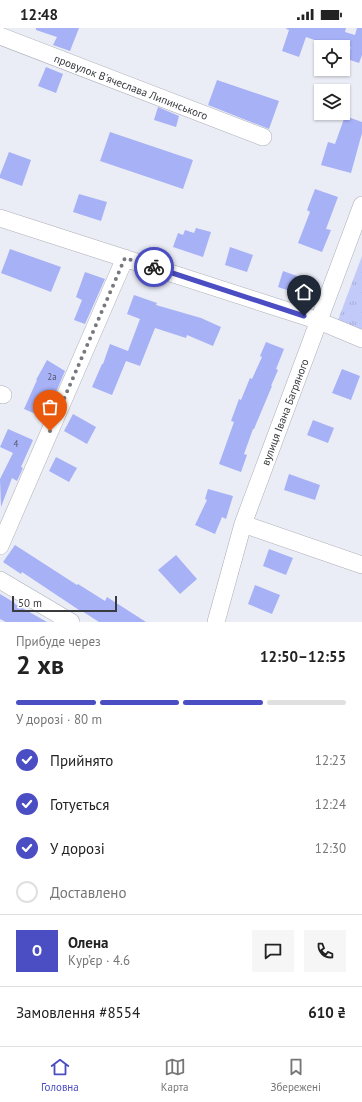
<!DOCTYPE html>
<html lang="uk">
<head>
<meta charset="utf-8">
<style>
	:root { --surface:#fff; --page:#f6f6f6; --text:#222; --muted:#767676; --line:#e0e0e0; --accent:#4b4dc3 }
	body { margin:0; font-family:"PT Sans",sans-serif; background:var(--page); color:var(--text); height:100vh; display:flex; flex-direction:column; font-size:15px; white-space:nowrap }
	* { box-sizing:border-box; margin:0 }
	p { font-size:13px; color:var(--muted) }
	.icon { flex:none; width:22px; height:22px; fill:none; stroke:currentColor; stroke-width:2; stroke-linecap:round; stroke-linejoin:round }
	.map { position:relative; height:594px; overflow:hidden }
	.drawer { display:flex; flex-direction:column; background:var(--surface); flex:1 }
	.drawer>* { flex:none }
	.tools { position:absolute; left:314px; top:12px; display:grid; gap:8px }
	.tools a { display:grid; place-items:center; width:36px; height:36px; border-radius:0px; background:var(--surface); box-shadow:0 1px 3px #0004; font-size:20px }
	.scale { position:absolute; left:12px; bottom:10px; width:105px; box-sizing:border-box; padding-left:4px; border:2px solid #3a3b3f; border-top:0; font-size:11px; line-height:14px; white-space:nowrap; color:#3a3b3f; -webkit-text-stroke:3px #fff; paint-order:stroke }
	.pin { position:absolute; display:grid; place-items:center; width:34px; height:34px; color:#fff; margin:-41px -17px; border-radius:50% 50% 50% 0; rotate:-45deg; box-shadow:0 0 4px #0007 }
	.pin .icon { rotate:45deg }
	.courier { position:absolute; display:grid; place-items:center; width:40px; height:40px; margin:-20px; border:3px solid #4b4dc3; border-radius:50%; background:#fff; color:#222; box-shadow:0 1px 5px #0007 }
	.head em { font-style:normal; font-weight:700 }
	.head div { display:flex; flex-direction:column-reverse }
	.head { display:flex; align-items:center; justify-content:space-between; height:68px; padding:0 16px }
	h1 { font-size:26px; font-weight:700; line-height:30px }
	.bar { display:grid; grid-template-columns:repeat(4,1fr); gap:6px 4px; align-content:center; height:48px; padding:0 16px }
	.bar i { height:5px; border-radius:3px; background:var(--line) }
	.bar .current { background:var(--accent) }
	.bar p { grid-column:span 4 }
	.line { display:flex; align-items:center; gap:10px; padding:0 16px; border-top:1px solid var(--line) }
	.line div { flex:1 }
	.round { display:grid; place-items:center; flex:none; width:42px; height:42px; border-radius:0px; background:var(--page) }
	ol { padding:0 16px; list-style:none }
	li { display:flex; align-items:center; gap:12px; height:44px }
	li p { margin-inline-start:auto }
	li .icon { padding:4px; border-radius:50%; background:var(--accent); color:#fff; stroke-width:4 }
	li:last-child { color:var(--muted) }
	li i { width:22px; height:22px; border:2px solid var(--line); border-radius:50% }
	.status { display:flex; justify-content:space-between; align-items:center; height:28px; padding:0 20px; background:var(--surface); direction:ltr }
	.status svg { height:11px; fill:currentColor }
	.tabs { display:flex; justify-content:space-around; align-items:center; height:56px; border-top:1px solid var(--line); background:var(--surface); font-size:11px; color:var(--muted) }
	.tabs a { display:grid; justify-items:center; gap:2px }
	.tabs .current { color:var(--accent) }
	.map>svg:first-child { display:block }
</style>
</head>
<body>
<div class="status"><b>12:48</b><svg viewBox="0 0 49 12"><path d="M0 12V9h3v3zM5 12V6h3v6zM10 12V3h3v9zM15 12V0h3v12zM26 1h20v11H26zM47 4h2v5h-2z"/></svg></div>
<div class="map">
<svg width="362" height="594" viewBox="0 0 362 594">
	<defs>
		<pattern id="grass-tufts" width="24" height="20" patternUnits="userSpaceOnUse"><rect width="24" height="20" fill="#c2caf9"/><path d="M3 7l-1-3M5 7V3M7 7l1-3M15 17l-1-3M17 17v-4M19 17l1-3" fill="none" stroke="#a7aed6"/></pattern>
	</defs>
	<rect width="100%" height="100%" fill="#ebedf6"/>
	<path fill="url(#grass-tufts)" d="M362,228V302L338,292Z"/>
	<path fill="#a6b1f6" d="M36,0H79L70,23L53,17L57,9L36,2Z
		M287,0H346L345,4L355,7L357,0H362V27L359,35L347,31L351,19H334L306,9L299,29L282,23L289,2L286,1Z
		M46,39L63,46L56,65L38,58Z
		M217,52L279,73L269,101L208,77Z
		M158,79L179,88L176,99L154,92Z
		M345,88L362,94V105L351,145L321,137L328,114L335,116Z
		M110,104L193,132L183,161L100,133Z
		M9,124L31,132L22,158L0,150V147Z
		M315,161L338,169L326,201L331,202L322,224L298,215L310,184L307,182Z
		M79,166L107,174L101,193L73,184Z
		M196,200L211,204L203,229L173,219L178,205L183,207L185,202L194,205Z
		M230,219L253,227L247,244L225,237Z
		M10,221L61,239L51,264L1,245Z
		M283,243L308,252L302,267L278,259Z
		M85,244L105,251L85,296L74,292L82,272L76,269Z
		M134,267L157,275L156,277L201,290L221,299L213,318L187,307L186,310L155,300L140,338L126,333L112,367L92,359L102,336H103L110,316L128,323L140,291L127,286Z
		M266,314L284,321L276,341L278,342L271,358H272L254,401H253L244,426L247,427L241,444L219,436L234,394L231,393L239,371L241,372L250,350L252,351L262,329L260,328Z
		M47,332L65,343L45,390L24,381L37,352H36Z
		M342,341L360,348L351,372L332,365Z
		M73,386L96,399L87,416L64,403Z
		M313,392L334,400L328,415L307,407Z
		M8,401L33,412L21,439L23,440L17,453L12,450L1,479L0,451L13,425L0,419Z
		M56,429L77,440L69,454L49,443Z
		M289,446L320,457L315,472L284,462Z
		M208,461L233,468L226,491L222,489L215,506L195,497L207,472L205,471Z
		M15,517L77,557L78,556L105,573L107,569L146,594H99L82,583V584L22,544L21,546L3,534Z
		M269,521L293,530L286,547L263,538Z
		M176,527L197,551L180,566L158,542Z
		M255,557L280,567L272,586L248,576Z
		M0,566L15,575V576L47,594H6L0,591Z"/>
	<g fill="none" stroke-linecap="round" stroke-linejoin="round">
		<g stroke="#acaeb6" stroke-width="18">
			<path id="minor" d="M0,8L263,109
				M0,190L319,293L362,311
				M0,366L3,367
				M243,496L362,537
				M0,518L125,230
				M0,552L71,594
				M216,594L243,496L362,177"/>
		</g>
		<use href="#minor" stroke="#fff" stroke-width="17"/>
	</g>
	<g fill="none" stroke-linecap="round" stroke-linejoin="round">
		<path stroke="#78797f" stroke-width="4" stroke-dasharray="0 7.2" d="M50,403L125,230L154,239"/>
		<path stroke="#4b4dc3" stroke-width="5" d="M154,239L304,288"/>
	</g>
	<g text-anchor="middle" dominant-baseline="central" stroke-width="3" stroke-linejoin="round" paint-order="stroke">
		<g font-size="9" fill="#55586d">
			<text x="52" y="348">2а</text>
			<text x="16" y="415">4</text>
		</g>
		<g font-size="11" fill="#3a3b3f" stroke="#fff">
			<text transform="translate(131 59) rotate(21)">провулок В'ячеслава Липинського</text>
			<text transform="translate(285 384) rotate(-69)">вулиця Івана Багряного</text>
		</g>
	</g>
</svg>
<div class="tools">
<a><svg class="icon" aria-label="locate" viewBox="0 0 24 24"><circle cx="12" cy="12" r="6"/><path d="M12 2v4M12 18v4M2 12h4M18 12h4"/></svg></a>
<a><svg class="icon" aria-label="layers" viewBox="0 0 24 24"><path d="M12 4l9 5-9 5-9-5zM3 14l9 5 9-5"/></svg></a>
</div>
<div class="scale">50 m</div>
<div class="pin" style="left:50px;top:403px;background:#ea580c"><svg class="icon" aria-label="bag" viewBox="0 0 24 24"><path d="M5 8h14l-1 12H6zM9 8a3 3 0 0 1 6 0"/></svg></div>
<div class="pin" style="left:304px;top:288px;background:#1f2937"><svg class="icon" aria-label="home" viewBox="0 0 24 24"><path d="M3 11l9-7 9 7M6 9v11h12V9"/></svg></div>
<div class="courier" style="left:154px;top:239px"><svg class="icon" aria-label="bike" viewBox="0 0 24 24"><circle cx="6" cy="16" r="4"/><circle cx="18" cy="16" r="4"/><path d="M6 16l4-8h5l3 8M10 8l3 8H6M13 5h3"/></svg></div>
</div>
<section class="drawer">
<div class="head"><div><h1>2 хв</h1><p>Прибуде через</p></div><em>12:50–12:55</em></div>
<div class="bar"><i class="current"></i><i class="current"></i><i class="current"></i><i></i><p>У дорозі · 80 m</p></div>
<ol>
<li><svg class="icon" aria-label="check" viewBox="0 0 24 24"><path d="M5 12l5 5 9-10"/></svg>Прийнято<p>12:23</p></li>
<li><svg class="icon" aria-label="check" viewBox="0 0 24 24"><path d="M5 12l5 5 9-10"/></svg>Готується<p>12:24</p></li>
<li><svg class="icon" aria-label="check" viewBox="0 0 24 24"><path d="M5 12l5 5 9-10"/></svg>У дорозі<p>12:30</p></li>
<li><i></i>Доставлено</li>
</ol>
<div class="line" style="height:72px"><b class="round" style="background:var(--accent);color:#fff">О</b><div><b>Олена</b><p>Кур’єр · 4.6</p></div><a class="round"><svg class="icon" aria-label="chat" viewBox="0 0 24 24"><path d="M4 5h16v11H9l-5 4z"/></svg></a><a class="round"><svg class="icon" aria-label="phone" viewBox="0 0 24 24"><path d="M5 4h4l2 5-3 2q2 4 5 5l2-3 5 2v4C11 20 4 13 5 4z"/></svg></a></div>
<div class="line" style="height:52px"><div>Замовлення #8554</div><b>610 ₴</b></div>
</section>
<nav class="tabs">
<a class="current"><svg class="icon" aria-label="home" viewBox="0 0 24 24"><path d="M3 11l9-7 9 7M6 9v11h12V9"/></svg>Головна</a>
<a><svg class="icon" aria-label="map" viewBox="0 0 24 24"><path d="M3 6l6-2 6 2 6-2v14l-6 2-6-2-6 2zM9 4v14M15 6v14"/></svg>Карта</a>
<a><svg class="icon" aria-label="saved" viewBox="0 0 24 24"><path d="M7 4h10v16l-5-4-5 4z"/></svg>Збережені</a>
</nav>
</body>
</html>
